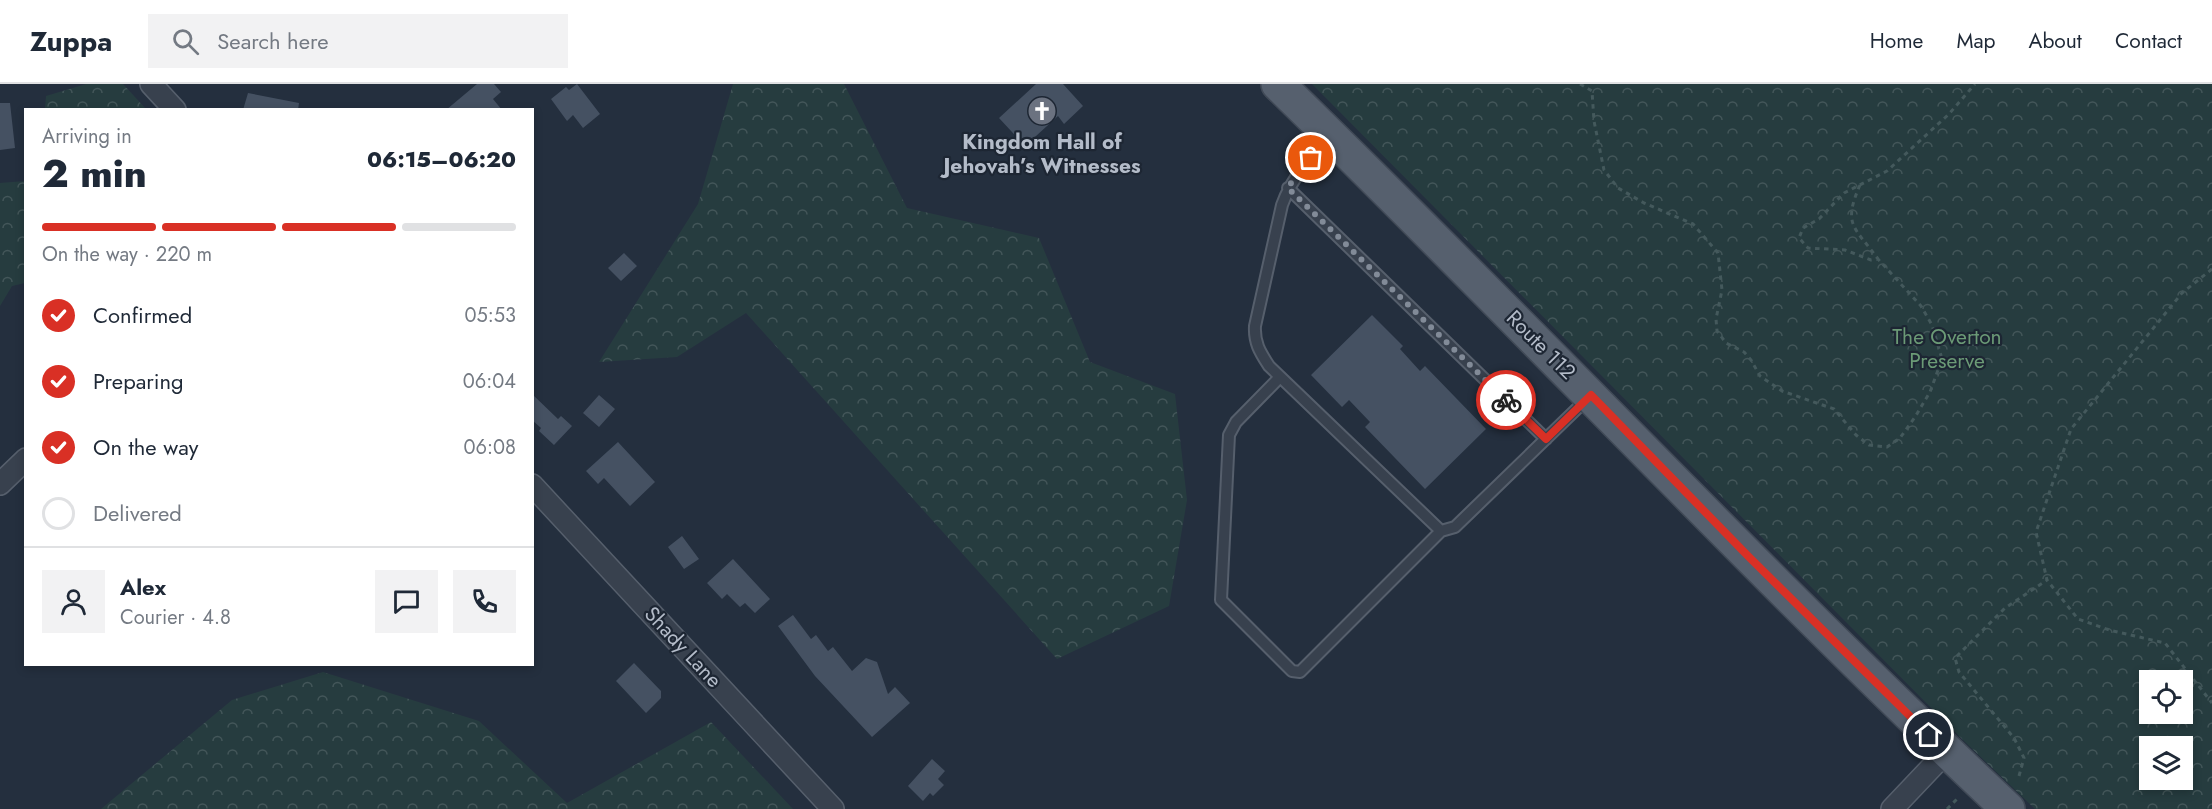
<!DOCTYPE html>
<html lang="en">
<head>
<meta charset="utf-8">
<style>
	:root { --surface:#fff; --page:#f2f2f3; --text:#1f2937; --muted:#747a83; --line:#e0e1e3; --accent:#d93025 }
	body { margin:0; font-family:Jost,sans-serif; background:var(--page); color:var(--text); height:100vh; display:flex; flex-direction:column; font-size:22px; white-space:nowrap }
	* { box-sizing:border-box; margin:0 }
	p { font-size:20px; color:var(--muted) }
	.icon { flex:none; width:33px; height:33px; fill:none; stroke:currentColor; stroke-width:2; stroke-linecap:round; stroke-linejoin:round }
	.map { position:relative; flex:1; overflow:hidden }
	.panel { position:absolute; left:24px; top:24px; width:510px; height:558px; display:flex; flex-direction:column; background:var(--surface); border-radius:0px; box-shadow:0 3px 9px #0003 }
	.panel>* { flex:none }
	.fabs { position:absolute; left:2139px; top:586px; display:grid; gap:12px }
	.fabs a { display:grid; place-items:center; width:54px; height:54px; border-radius:0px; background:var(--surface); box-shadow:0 3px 9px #0003; font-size:30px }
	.pin { position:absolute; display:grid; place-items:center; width:51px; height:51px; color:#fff; margin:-26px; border:3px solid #fff; border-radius:50%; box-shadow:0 2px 6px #0007 }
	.courier { position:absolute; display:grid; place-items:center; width:60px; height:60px; margin:-30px; border:4px solid #d93025; border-radius:50%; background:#fff; color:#222; box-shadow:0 2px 8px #0007 }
	.summary em { font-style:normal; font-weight:800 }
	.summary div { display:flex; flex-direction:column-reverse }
	.summary { display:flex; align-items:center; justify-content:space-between; height:102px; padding:0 18px }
	h1 { font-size:39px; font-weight:800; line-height:45px }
	.bar { display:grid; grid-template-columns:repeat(4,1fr); gap:9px 6px; align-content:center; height:72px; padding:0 18px }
	.bar i { height:8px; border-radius:4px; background:var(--line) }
	.bar .on { background:var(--accent) }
	.bar p { grid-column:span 4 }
	.line { display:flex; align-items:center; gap:15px; padding:0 18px; border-top:2px solid var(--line) }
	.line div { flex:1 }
	.round { display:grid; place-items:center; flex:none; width:63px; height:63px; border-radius:0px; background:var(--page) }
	ol { padding:0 18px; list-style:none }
	li { display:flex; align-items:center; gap:18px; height:66px }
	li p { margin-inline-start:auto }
	li .icon { padding:6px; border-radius:50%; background:var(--accent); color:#fff; stroke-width:4 }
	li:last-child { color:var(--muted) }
	li i { width:33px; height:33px; border:3px solid var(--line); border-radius:50% }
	header { display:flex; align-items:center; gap:36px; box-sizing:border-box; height:84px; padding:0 30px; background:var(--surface); border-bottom:2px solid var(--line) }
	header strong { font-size:28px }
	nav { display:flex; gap:33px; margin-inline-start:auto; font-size:21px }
	.search { width:420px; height:54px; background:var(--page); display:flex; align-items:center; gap:15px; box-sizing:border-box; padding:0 21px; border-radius:0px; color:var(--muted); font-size:22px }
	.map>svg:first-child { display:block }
</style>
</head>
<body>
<header>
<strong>Zuppa</strong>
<div class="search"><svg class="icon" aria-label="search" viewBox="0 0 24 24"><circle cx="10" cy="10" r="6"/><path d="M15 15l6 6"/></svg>Search here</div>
<nav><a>Home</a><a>Map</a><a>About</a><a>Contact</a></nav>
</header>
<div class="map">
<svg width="2212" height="725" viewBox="0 0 2212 725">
	<defs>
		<pattern id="forest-crowns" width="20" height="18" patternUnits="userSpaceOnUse" patternTransform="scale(1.5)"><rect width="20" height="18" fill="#263c3f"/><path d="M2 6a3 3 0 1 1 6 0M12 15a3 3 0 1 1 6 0" fill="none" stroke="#435659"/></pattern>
	</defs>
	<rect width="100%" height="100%" fill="#242f3e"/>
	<path fill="url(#forest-crowns)" fill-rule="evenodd" d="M86,0H123L146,25H45L46,12Z
		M733,0H844L907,124L1039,154L1090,278L1175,310L1187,416L1169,522L1057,575L746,229L677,273L599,278L698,120Z
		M1312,0H2212V725H2035L1965,658ZM2150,597H2182V630H2150ZM2150,663H2182V696H2150Z
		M25,97V199L12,202L0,222V99Z
		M323,588L479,637L567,719L711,638L793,725H101L232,616Z"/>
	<path fill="#455162" d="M477,0H494L501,8L493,15L502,26H446Z
		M577,0L600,30L583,44L573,31L567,37L551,15L566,3L569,6Z
		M1036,0H1063L1083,22L1064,40L1058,32L1025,62L999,34Z
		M248,9L299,19L298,26H243Z
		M0,19H10L15,64L0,66Z
		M624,169L637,182L621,197L608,184Z
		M1372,231L1403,262L1400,265L1420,287L1425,282L1486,345L1425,405L1365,343L1370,338L1349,316L1342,323L1311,291Z
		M532,310L558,335L561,332L572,342L554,361L539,347L541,344L532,336Z
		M599,311L615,325L599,343L583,329Z
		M618,358L655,398L630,422L604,394L598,400L586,387Z
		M682,452L699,475L684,485L668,463Z
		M733,475L770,515L755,529L745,519L740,523L727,510L722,515L707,499Z
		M793,531L811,555L816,551L828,567L833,563L852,587L866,574L877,578L888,610L895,603L910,619L872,653L815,592L778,542Z
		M634,579L661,607V614L646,629L616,597Z
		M932,675L945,687L938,695L944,701L933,712L930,709L923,717L908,702Z"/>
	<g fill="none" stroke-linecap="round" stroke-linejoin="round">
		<g stroke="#565f6c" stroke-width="14">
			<path id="service" d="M1331,55C1309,75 1292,93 1282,121L1255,242C1254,259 1260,268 1269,282L1441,447L1455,443L1588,314
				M1288,104L1546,355
				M1280,293L1236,338L1229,351L1221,516L1292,587L1300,588L1441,447"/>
		</g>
		<g stroke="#565f6c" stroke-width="24">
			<path id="minor" d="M151,0L175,26
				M0,400L26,375
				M532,401L833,725
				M1892,725L1947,667"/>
		</g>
		<g stroke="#414a57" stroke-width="36">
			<path id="primary" d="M1278,0C1524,239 1758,490 2008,725"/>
		</g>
		<path stroke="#44595c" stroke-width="3" stroke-dasharray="4.5 4.5" stroke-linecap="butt" d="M1580,0L1592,7L1594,37L1604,86L1618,104L1644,119L1693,140L1718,169L1722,206L1716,235L1717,247L1726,259L1744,268L1751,276L1760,292L1782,307L1834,325L1856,351L1869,361L1887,363L1900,354L1915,333L1930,308L1942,275L1932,241L1921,222L1878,175L1871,176L1845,166L1808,164L1799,154L1803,144L1819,135L1844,109L1887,87L1949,30L1975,0
			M1860,101C1842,142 1855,143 1878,175
			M2212,185L2182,209L2071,345L2036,448L2047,496L2078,535L2109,546L2165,559L2212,619
			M2019,692L2024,674L2014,654L1959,588L1955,574L2005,524L2047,496
			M1947,725L1958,714"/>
		<use href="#service" stroke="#38414e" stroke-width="10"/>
		<use href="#minor" stroke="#38414e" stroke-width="21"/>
		<use href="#primary" stroke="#56606e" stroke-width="33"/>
	</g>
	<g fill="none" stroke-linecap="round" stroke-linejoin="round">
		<path stroke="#828b98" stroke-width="6" stroke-dasharray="0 10.8" d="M1311,74L1298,88L1288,104L1506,316"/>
		<path stroke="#d93025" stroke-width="8" d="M1506,316L1546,355L1591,311L1749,473L1929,651"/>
	</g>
	<defs>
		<g id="church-disc" transform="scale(1.5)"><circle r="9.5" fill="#6b7280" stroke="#1d2633"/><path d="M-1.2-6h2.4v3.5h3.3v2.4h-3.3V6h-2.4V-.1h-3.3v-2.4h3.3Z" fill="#fff"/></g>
	</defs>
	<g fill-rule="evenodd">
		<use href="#church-disc" x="1042" y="27"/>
	</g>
	<g text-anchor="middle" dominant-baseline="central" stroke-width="4.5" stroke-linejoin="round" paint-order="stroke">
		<g font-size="21" font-weight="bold" fill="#b4bcc9" stroke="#1d2633">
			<text x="1042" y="58">Kingdom Hall of<tspan x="1042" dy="24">Jehovah’s Witnesses</tspan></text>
		</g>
		<g font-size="21" fill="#6b9a76" stroke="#1d2633">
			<text x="1947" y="253">The Overton<tspan x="1947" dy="24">Preserve</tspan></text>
		</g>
		<g font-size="21" fill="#b4bcc9" stroke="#1d2633">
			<text transform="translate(1541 261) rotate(45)">Route 112</text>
			<text transform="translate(683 563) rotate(47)">Shady Lane</text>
		</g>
	</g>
</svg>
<div class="fabs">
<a><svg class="icon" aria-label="locate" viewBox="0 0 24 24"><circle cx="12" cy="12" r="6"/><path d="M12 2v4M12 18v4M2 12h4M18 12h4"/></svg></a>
<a><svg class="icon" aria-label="layers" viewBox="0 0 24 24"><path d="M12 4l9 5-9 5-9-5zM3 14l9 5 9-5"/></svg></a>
</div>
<div class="pin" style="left:1311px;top:74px;background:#ea580c"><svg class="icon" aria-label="bag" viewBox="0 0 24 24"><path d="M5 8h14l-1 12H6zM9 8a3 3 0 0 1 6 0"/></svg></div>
<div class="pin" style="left:1929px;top:651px;background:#1f2937"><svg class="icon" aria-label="home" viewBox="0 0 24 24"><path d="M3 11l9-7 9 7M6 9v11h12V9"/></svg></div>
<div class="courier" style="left:1506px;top:316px"><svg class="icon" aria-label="bike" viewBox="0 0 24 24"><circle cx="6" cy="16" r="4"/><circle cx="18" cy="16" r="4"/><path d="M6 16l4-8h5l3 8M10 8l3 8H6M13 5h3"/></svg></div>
<section class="panel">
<div class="summary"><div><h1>2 min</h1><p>Arriving in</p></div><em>06:15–06:20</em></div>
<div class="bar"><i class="on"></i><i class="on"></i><i class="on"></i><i></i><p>On the way · 220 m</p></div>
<ol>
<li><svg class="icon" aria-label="check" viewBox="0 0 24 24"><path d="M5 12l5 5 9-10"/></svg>Confirmed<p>05:53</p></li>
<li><svg class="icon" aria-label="check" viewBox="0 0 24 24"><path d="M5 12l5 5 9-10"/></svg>Preparing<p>06:04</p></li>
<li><svg class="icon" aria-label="check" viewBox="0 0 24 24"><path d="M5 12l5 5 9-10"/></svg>On the way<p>06:08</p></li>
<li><i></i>Delivered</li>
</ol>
<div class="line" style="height:108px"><a class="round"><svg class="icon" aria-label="person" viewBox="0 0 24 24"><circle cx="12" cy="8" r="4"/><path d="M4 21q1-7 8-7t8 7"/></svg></a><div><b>Alex</b><p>Courier · 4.8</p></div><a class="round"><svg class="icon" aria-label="chat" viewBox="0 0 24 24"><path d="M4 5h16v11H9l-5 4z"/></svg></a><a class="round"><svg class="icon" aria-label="phone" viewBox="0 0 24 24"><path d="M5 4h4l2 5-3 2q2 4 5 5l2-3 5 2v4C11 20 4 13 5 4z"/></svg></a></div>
</section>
</div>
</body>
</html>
